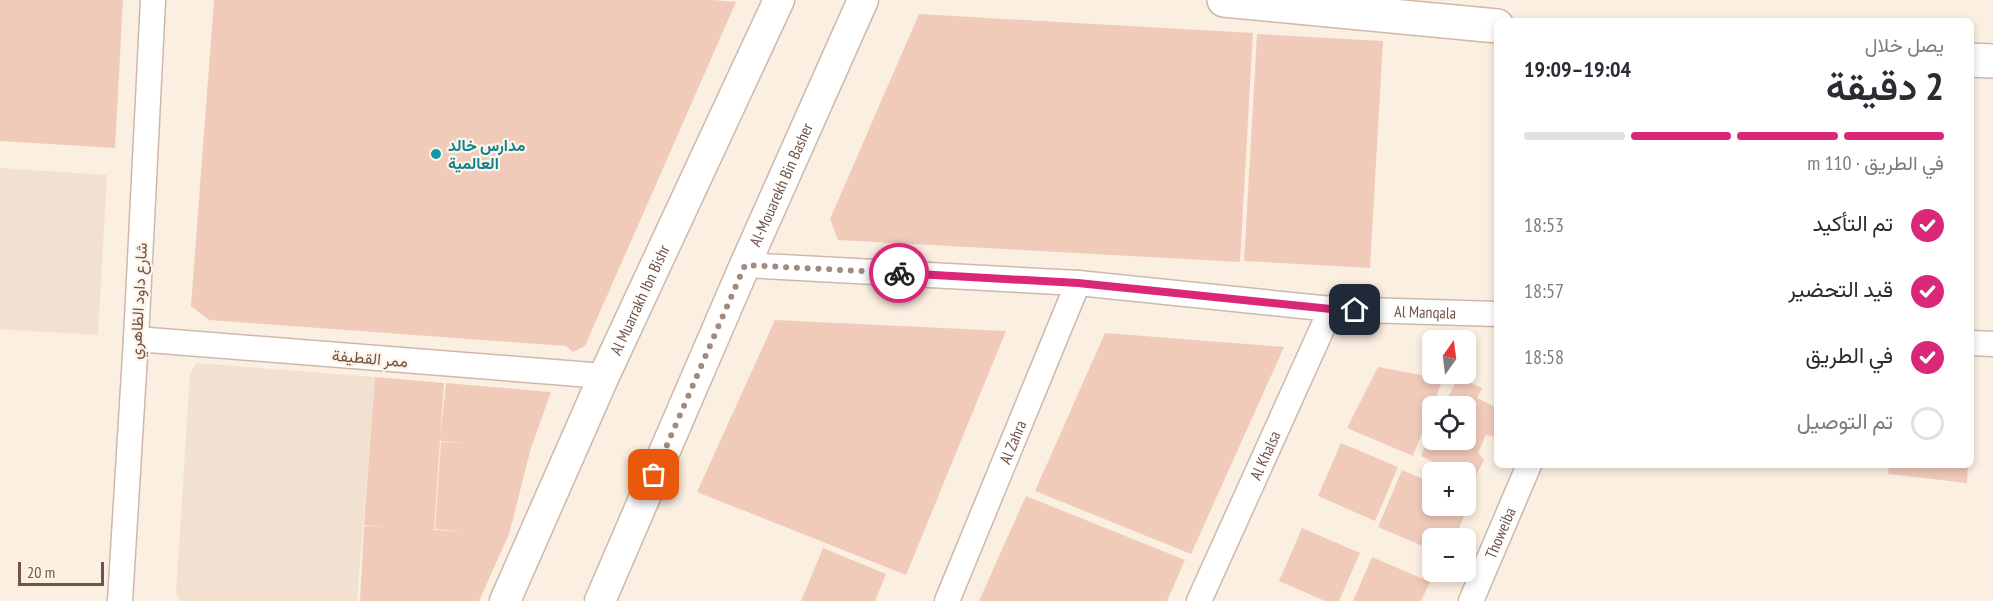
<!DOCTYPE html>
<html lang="ar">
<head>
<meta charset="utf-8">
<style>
	:root { --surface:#fff; --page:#f2f2f3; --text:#2b2b33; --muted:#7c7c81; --line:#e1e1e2; --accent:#db2777 }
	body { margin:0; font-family:"PT Sans Narrow",Vazirmatn,sans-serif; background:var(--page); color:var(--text); direction:rtl; height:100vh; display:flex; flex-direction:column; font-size:22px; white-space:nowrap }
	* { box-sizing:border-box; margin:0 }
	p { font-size:20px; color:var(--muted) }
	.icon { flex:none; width:33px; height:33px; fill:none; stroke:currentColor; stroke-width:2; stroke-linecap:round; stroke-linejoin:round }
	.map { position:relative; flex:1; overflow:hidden; direction:ltr }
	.details { position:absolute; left:1494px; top:18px; width:480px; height:450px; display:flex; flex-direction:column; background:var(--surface); border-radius:9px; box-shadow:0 3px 9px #0003; direction:rtl }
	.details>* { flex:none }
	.needle { width:39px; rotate:14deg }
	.controls { position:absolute; left:1422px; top:330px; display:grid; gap:12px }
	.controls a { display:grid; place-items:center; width:54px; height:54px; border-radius:9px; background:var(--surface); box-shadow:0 3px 9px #0003; font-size:30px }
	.scale { position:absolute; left:18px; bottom:15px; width:86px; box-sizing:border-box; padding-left:6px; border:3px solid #715449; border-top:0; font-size:16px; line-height:21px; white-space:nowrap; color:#715449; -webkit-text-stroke:4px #fef3e7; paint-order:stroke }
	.pin { position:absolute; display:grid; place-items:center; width:51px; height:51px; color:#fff; margin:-26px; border-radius:12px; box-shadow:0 3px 9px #0006 }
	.courier { position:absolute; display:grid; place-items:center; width:60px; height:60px; margin:-30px; border:4px solid #db2777; border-radius:50%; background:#fff; color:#222; box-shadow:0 2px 8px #0007 }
	.overview em { font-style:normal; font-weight:600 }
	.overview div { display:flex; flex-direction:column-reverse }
	.overview { display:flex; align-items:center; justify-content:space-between; height:102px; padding:0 30px }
	h1 { font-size:39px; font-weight:600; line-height:45px }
	.bar { display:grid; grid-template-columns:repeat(4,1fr); gap:9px 6px; align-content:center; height:72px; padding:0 30px }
	.bar i { height:8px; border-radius:4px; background:var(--line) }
	.bar .selected { background:var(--accent) }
	.bar p { grid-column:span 4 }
	ol { padding:0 30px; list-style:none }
	li { display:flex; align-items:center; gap:18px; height:66px }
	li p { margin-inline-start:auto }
	li .icon { padding:6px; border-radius:50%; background:var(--accent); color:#fff; stroke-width:4 }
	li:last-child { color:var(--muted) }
	li i { width:33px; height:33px; border:3px solid var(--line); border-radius:50% }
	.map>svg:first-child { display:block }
</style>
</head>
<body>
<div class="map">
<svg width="1993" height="601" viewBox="0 0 1993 601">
	<rect width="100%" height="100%" fill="#fbefe1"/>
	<path fill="#f2e0d0" d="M0,168L107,175L98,335L0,329Z
		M197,363L375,377L357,601H181L176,594L190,373Z"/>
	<path fill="#f0cbba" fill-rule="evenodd" d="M0,0H123L115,148L0,141Z
		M214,0H712L736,2L585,346L573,352L566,346L209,320L191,306Z
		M919,14L1253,33L1240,262L838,240L830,219Z
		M1257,34L1383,41L1370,268L1244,261Z
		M775,320L1006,331L906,575L697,492Z
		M1105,333L1284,347L1191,554L1035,491Z
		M1378,367L1443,379L1413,456L1347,428Z
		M375,377L444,383L440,438L446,383L551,392L531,448L509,534L479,601H360L364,526L385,527L364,525ZM440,441L464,443L441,442L435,529L465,532L434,530Z
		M1458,377L1482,388L1477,398L1497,408V437L1486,435L1478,452L1484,460L1473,481L1466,478V472H1455L1421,456L1432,431V440H1466V406H1444Z
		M1341,443L1398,467L1375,521L1318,496Z
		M1889,465H1968L1967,483L1888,474Z
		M1402,470L1432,483V506H1466V497L1471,499L1455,538H1432V550L1378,527Z
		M1026,496L1185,560L1167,601H979Z
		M1302,528L1360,553L1339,601H1325L1279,581Z
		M823,548L886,574L875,601H801Z
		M1372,557L1430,582L1421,601H1353Z"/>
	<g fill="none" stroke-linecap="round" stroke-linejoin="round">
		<g stroke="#ceb8ab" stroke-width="27">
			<g id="minor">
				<path id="s1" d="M745,265L1078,283L1331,309L1497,314"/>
				<path d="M136,339L604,376"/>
				<path d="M1971,343L1993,344"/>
				<path d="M120,601L136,339L153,0"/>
				<path id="s2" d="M947,601L1078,283"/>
				<path id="s3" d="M1199,601L1331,309"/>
				<path id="s4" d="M1471,601L1529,465"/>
			</g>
		</g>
		<g stroke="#ceb8ab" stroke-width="33">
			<g id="tertiary">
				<path id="s5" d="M505,601L604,376L779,0"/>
				<path id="s6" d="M600,601L745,265L863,0"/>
			</g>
		</g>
		<g stroke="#d1b7a9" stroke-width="36">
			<path id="secondary" d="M1224,0L1497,26
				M1971,60L1993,61"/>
		</g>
		<use href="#minor" stroke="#fff" stroke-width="24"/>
		<use href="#tertiary" stroke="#fff" stroke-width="30"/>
		<use href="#secondary" stroke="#fff" stroke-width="33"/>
	</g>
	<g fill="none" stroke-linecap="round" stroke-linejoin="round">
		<path stroke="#a18a7e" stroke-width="6" stroke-dasharray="0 10.8" d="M654,475L745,265L899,273"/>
		<path stroke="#db2777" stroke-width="8" d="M899,273L1078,283L1331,309L1355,310"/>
	</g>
	<circle fill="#0f9aa8" stroke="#fef3e7" stroke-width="2" cx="436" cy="154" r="6"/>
	<g text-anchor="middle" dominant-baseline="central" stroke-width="4.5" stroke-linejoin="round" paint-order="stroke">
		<g font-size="16" font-weight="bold" fill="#0d838f" stroke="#fef3e7" text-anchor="start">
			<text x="448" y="145">مدارس خالد<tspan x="448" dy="18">العالمية</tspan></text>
		</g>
		<g font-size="16" fill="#715449" stroke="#fef3e7">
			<text stroke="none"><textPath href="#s6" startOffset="454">Al-Mouarekh Bin Basher</textPath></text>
			<text stroke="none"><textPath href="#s5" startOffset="330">Al Muarrakh Ibn Bishr</textPath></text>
			<text transform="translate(138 301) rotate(-87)">شارع داود الظاهري</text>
			<text stroke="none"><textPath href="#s1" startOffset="682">Al Manqala</textPath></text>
			<text transform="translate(370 358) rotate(5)">ممر القطيفة</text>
			<text stroke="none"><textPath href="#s2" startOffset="172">Al Zahra</textPath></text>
			<text stroke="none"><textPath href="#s3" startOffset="160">Al Khalsa</textPath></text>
			<text stroke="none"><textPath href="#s4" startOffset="74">Thoweiba</textPath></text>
		</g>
	</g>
</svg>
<div class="controls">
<a><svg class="needle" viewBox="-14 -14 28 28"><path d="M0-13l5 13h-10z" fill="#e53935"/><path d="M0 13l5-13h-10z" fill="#7c7c81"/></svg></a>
<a><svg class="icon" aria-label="locate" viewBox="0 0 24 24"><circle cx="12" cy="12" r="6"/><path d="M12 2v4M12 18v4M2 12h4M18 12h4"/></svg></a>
<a>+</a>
<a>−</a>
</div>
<div class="scale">20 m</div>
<div class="pin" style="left:654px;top:475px;background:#ea580c"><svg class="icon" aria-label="bag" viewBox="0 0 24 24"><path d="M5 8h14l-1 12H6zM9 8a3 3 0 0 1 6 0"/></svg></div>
<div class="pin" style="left:1355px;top:310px;background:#1f2937"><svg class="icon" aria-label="home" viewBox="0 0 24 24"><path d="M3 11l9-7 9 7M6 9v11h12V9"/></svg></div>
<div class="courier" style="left:899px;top:273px"><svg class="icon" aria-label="bike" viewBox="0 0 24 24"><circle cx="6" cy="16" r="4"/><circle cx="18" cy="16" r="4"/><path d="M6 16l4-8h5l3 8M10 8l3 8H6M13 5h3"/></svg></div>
<section class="details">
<div class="overview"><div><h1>2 دقيقة</h1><p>يصل خلال</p></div><em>19:04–19:09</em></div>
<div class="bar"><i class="selected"></i><i class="selected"></i><i class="selected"></i><i></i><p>في الطريق · 110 m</p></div>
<ol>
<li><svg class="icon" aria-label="check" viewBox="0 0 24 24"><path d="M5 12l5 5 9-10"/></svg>تم التأكيد<p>18:53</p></li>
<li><svg class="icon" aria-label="check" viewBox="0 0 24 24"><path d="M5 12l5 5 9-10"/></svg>قيد التحضير<p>18:57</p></li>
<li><svg class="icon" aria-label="check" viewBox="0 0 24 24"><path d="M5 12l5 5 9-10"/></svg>في الطريق<p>18:58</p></li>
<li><i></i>تم التوصيل</li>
</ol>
</section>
</div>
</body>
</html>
